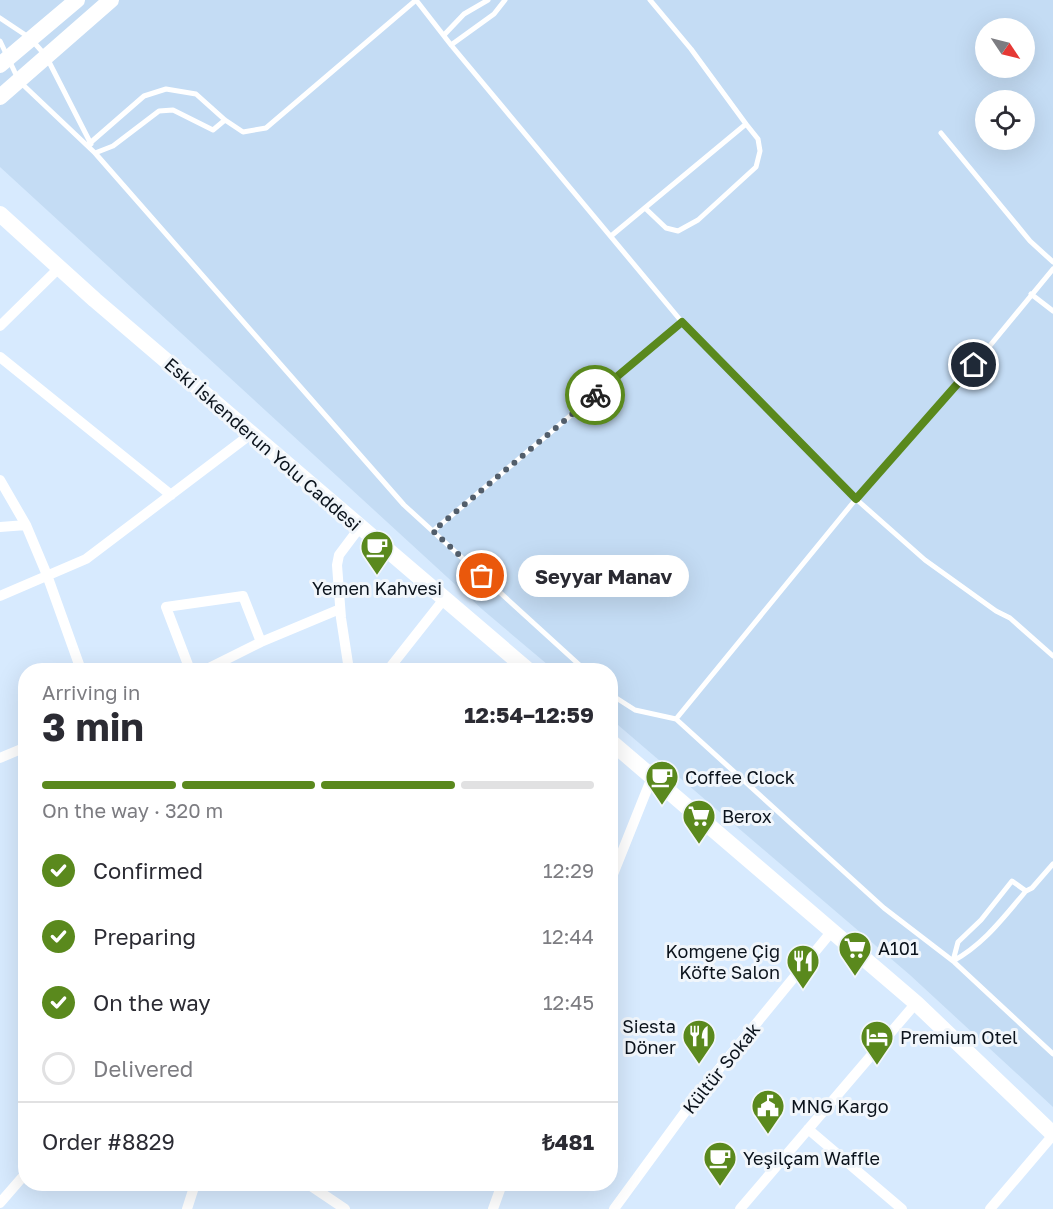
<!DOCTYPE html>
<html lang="en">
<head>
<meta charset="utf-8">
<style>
	:root { --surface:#fff; --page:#f7f7f7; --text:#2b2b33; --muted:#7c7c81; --line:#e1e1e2; --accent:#5a891d }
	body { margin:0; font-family:"Golos Text",sans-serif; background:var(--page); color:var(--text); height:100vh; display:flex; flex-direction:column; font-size:22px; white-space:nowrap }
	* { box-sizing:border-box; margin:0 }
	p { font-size:20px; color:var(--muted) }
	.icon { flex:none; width:33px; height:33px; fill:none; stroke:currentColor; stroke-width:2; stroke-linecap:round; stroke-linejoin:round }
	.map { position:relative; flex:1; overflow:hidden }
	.drawer { position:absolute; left:18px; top:663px; width:600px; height:528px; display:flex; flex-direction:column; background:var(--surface); border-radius:24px; box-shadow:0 6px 24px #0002 }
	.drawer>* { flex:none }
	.needle { width:39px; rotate:125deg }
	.controls { position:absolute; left:975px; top:18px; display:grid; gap:12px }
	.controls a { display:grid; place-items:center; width:60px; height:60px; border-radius:50%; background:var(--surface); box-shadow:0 6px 24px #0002; font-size:30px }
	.pin { position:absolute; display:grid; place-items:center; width:51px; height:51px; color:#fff; margin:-26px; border:3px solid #fff; border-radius:50%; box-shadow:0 2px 6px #0007 }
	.courier { position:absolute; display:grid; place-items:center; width:60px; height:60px; margin:-30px; border:4px solid #5a891d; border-radius:50%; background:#fff; color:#222; box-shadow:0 2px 8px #0007 }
	.bubble { position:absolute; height:42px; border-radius:21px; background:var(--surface); box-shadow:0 6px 24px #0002; font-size:20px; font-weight:700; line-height:42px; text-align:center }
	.headline em { font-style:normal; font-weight:700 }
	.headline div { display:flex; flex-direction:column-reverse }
	.headline { display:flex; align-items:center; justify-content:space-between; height:102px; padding:0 24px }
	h1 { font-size:39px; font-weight:700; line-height:45px }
	.bar { display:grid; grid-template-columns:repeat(4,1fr); gap:9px 6px; align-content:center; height:72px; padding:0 24px }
	.bar i { height:8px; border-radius:4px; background:var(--line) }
	.bar .on { background:var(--accent) }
	.bar p { grid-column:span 4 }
	.line { display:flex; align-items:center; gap:15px; padding:0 24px; border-top:2px solid var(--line) }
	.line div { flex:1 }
	ol { padding:0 24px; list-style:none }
	li { display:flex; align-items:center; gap:18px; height:66px }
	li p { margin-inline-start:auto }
	li .icon { padding:6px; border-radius:50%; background:var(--accent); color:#fff; stroke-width:4 }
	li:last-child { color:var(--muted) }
	li i { width:33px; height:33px; border:3px solid var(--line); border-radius:50% }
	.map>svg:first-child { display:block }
</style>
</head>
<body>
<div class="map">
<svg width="1053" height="1209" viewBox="0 0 1053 1209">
	<rect width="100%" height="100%" fill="#d7eafe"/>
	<path fill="#c4dcf4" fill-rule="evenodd" d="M0,0H1053V1107L910,975L611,719L610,670H554L483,610L0,167ZM986,28H1024V68H986ZM986,100H1024V140H986Z"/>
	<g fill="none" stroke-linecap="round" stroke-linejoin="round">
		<path stroke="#fff" stroke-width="5" d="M416,0L451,45L682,322L856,499L925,560L996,611L1010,618L1053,656
			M0,18L30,38L46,56L91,144
			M444,35L464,14L488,0
			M0,41L19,81L95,153L404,505L585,670
			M451,45L494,14L505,0
			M941,133L1030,241L1053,262
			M90,143L144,96L166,89L196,94L225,120L243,132L266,128L416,0
			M95,153L113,146L159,111L173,110L213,130L225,120
			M645,208L666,228L678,231L698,220L756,167L760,151L758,139L746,124
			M611,236L746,124L691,49L650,0
			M1031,294L1053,311
			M433,531L682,322
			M610,694L635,710L676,719L856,499L974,365L1053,269
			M676,719L884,908L953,961L1053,1054
			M953,961C984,944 1003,918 1026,891L1032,888L1053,864
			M953,961L958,942L981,920L1012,881L1026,891"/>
		<path stroke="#fff" stroke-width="10" d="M0,326L59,268
			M0,357L171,495
			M0,480L26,525L47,575L81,670
			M0,527L26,525
			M0,596L86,559L251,434
			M190,670L166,607L243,596L261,642
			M205,670L261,642L340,609
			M349,670L341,618L337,565L339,555L360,527
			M388,670L444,599
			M0,758L26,747
			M610,882L652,777
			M808,1129L902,1209
			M308,1184L345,1209
			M0,1203L26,1173
			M187,1209L195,1184
			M493,1209L502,1184
			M614,1209L696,1097L832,931
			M740,1209L916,1003
			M990,1209L1053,1135"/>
		<path stroke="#fff" stroke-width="16" d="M0,65L77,0
			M0,97L111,0
			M0,214L95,300L528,670
			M610,741L916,1003L1053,1134"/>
	</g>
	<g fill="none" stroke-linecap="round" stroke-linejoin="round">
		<path stroke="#525e6b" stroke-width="6" stroke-dasharray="0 10.8" d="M482,576L433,531L595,395"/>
		<path stroke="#5a891d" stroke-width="8" d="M595,395L682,322L856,499L974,365"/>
	</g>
	<defs>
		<g id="cafe-pin" transform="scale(1.725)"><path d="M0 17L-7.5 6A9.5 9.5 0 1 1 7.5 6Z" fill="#5a891d" stroke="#f1f6fb"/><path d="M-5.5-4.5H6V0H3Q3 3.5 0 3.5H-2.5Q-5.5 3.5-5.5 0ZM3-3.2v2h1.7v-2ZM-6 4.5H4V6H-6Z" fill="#fff"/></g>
		<g id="supermarket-pin" transform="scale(1.725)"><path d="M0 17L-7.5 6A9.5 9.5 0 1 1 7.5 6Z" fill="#5a891d" stroke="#f1f6fb"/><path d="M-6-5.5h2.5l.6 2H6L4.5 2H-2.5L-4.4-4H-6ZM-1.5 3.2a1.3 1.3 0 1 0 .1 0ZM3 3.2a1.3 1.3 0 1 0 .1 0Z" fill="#fff"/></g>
		<g id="restaurant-pin" transform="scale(1.725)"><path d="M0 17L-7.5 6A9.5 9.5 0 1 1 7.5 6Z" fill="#5a891d" stroke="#f1f6fb"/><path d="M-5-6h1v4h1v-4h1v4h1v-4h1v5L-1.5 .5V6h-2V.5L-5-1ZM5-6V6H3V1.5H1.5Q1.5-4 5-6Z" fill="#fff"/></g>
		<g id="hotel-pin" transform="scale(1.725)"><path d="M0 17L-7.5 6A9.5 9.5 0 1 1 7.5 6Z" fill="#5a891d" stroke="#f1f6fb"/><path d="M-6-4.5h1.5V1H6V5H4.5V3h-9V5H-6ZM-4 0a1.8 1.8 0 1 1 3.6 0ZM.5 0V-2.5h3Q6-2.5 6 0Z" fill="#fff"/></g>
		<g id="civic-pin" transform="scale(1.725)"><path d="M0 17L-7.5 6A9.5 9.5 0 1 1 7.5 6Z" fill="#5a891d" stroke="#f1f6fb"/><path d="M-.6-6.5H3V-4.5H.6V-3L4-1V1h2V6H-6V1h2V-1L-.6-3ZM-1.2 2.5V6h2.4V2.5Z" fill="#fff"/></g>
	</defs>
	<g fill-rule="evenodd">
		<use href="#cafe-pin" x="377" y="547"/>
		<use href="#cafe-pin" x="662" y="777"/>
		<use href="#supermarket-pin" x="699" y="816"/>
		<use href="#supermarket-pin" x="855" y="948"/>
		<use href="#restaurant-pin" x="803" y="961"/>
		<use href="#restaurant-pin" x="699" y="1036"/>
		<use href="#hotel-pin" x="877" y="1037"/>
		<use href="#civic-pin" x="768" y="1106"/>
		<use href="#cafe-pin" x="720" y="1158"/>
	</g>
	<g text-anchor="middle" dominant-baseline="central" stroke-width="6" stroke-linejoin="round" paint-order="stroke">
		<g font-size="18" fill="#0b131c" stroke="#f1f6fb">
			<text transform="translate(263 444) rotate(41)">Eski İskenderun Yolu Caddesi</text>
			<text transform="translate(721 1068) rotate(-51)">Kültür Sokak</text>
		</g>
		<g font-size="18" fill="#0b131c" stroke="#f1f6fb" text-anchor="start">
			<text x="377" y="588" text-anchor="middle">Yemen Kahvesi</text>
			<text x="685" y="777">Coffee Clock</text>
			<text x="722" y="816">Berox</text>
			<text x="878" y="948">A101</text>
			<text x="780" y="951" text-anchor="end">Komgene Çiğ<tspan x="780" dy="21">Köfte Salon</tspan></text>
			<text x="676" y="1026" text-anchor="end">Siesta<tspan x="676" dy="21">Döner</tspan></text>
			<text x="900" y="1037">Premium Otel</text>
			<text x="791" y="1106">MNG Kargo</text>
			<text x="743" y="1158">Yeşilçam Waffle</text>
		</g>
	</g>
</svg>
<div class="controls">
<a><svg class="needle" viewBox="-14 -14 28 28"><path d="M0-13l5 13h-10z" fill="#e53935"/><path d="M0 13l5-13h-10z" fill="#7c7c81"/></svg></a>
<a><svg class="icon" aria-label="locate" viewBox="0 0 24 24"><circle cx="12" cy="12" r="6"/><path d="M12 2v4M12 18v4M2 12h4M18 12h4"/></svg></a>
</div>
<div class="pin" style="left:482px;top:576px;background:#ea580c"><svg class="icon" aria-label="bag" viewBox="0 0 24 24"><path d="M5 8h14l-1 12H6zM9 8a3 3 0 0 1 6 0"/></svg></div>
<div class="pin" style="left:974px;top:365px;background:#1f2937"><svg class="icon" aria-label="home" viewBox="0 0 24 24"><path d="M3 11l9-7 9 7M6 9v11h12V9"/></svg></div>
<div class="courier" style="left:595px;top:395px"><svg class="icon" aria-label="bike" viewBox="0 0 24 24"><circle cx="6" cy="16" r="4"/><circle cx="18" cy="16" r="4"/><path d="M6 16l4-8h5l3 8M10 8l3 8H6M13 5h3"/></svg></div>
<div class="bubble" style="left:518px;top:555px;width:171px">Seyyar Manav</div>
<section class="drawer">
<div class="headline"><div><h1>3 min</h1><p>Arriving in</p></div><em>12:54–12:59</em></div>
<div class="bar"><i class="on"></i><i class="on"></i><i class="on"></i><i></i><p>On the way · 320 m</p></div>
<ol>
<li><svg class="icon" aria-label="check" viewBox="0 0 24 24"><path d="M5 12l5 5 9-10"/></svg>Confirmed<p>12:29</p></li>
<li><svg class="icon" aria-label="check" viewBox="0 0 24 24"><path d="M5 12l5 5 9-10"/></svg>Preparing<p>12:44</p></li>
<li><svg class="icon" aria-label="check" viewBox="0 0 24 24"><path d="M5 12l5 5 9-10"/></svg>On the way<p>12:45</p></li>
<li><i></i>Delivered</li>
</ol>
<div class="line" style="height:78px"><div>Order #8829</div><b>₺481</b></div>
</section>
</div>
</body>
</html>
